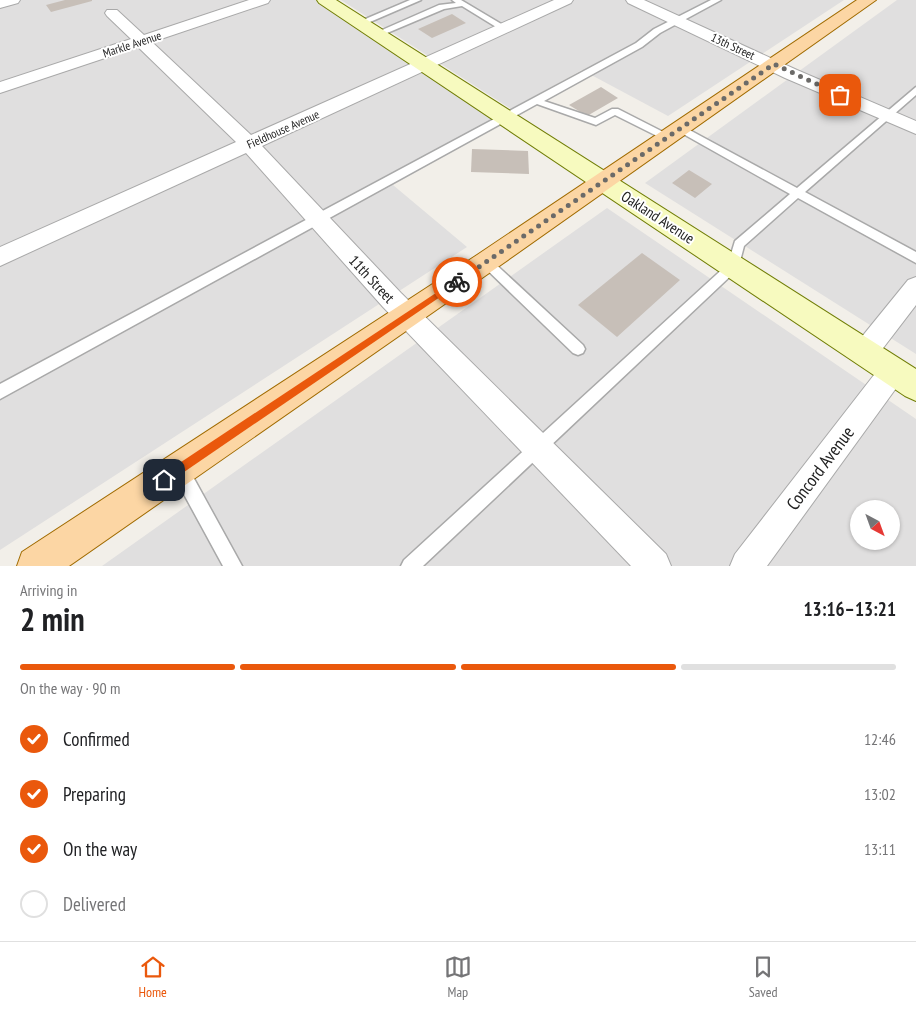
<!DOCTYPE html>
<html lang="en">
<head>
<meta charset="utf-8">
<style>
	:root { --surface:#fff; --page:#f6f6f6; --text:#202124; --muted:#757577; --line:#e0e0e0; --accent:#ea580c }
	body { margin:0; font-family:"PT Sans Narrow",sans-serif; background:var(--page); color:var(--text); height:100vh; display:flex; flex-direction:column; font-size:19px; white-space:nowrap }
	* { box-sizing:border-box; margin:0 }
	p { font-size:16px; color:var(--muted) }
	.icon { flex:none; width:28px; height:28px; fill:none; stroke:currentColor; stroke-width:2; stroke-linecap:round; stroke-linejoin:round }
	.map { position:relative; height:566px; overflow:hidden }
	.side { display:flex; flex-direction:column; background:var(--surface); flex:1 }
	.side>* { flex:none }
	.needle { width:32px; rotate:139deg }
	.buttons { position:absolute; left:850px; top:500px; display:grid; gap:10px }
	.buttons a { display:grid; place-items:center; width:50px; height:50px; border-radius:50%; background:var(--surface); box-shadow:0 1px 4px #0004; font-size:25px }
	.pin { position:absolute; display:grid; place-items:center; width:42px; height:42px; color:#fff; margin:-21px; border-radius:10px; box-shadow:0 2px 8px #0006 }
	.courier { position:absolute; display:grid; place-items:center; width:50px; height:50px; margin:-25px; border:4px solid #ea580c; border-radius:50%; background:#fff; color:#222; box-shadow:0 1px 6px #0007 }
	.summary em { font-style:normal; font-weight:700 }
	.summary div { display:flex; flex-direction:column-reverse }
	.summary { display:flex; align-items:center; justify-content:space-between; height:85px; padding:0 20px }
	h1 { font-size:32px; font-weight:700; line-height:38px }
	.bar { display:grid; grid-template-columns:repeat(4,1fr); gap:8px 5px; align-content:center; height:60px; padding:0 20px }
	.bar i { height:6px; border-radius:4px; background:var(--line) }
	.bar .selected { background:var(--accent) }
	.bar p { grid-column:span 4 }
	ol { padding:0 20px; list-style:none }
	li { display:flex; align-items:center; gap:15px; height:55px }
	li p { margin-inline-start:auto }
	li .icon { padding:5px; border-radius:50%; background:var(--accent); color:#fff; stroke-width:4 }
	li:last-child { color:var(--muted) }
	li i { width:28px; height:28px; border:2px solid var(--line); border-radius:50% }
	.tabs { display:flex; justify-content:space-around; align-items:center; height:70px; border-top:1px solid var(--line); background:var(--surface); font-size:14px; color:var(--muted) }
	.tabs a { display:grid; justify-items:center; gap:2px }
	.tabs .selected { color:var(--accent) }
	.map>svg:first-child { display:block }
</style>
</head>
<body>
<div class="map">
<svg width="916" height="566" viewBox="0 0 916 566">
	<rect width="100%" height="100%" fill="#f2efe9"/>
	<path fill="#e0dfdf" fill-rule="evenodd" d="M0,0H316L501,124L393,185L467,247L0,550Z
		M341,0H844L668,116L582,70L511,109Z
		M897,0H916V354L645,183Z
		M607,208L916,419V566H102ZM859,509H891V541H859Z"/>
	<path fill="#c7bfb8" d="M65,0H92V1L51,12L46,5Z
		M452,14L466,23L432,38L418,29Z
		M601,87L618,98L587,116L569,105Z
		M472,149L528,151L529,174L471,172Z
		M689,170L712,184L695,198L672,183Z
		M642,253L680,280L617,337L578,305Z"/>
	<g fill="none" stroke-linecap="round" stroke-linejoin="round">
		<g stroke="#a9a9a9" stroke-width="3">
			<path id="lane" d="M410,0H421L363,25L356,23Z
				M452,0H461L508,28L501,30L462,6L444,9L380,36L373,34L439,5L456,3Z
				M711,0H721L660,33L642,47L544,101L595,118L612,109H618L671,136V140H665L615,115L596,125L537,104L0,399V384L636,43L654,29Z
				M916,87V95L805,192L916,252V263L798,198L744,246L738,269L423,566H401L404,560L728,264L735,241L790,194L678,131V127H684L797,188Z
				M486,257L490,259L583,345L585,349L583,353L578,355L573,353L482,265L480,262L482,259Z
				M180,462L186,464L242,566H223L174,476L172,470L174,464Z"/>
		</g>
		<g stroke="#a9a9a9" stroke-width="2">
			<path id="street" d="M0,0H20L18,3L0,8Z
				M249,0H270L268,3L152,42L251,135L554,0H573L571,3L262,146L401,293L666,554L671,566H631L383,307L246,153L0,266V247L236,142L138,47L0,93V82L131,39L107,16L105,13L107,10H117L144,35Z
				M626,0H644L797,70L916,121V134L785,78L628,3Z
				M916,277V305L874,360L865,364L856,360L852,352L856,344L908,280Z
				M893,359L902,362L906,371L902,380L767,566H730L735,554L884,362Z"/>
		</g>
		<g stroke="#707d05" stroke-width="2">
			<path id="secondary" d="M317,0H336L916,369V401L905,396L319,3Z"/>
		</g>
		<g stroke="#a06b00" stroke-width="2">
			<path id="primary" d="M857,0H876L495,269L69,566H17L22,552L477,255Z"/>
		</g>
		<use href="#lane" fill="#fff" fill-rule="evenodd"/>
		<use href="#street" fill="#fff" fill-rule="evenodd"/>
		<use href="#secondary" fill="#f7fabf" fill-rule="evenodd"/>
		<use href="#primary" fill="#fcd6a4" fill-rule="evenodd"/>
	</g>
	<path fill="#ea580c" d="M457,279L461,282L459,284L168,483L164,485L160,483L159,480L160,476Z"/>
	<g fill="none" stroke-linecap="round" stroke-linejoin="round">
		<path stroke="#6b6a68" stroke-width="5" stroke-dasharray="0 9" d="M457,282L774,64L840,95"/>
	</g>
	<g text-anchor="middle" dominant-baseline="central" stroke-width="4" stroke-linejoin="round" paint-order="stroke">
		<g font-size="12" fill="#222" stroke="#fff">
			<text transform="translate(132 44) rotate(-18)">Markle Avenue</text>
			<text transform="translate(733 46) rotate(25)">13th Street</text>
			<text transform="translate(283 129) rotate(-24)">Fieldhouse Avenue</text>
		</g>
		<g font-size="15" fill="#222" stroke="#fff">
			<text transform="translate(658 217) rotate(33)">Oakland Avenue</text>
			<text transform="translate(372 279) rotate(47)">11th Street</text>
		</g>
		<g font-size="18" fill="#222" stroke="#fff">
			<text transform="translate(820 468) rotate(-53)">Concord Avenue</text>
		</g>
	</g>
</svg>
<div class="buttons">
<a><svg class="needle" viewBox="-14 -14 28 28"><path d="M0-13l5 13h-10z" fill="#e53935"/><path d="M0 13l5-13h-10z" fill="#757577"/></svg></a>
</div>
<div class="pin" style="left:840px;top:95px;background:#ea580c"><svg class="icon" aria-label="bag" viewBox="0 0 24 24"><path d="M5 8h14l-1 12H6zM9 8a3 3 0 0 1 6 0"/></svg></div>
<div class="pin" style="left:164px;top:480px;background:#1f2937"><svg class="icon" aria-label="home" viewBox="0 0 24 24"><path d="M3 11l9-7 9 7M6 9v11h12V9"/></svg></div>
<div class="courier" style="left:457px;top:282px"><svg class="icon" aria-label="bike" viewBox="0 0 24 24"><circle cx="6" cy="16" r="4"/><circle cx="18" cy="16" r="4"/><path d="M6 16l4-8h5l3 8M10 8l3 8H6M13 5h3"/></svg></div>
</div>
<section class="side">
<div class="summary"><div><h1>2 min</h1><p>Arriving in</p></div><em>13:16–13:21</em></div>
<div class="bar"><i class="selected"></i><i class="selected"></i><i class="selected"></i><i></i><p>On the way · 90 m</p></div>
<ol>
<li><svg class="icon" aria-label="check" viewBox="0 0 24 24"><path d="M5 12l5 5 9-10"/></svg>Confirmed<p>12:46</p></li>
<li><svg class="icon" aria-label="check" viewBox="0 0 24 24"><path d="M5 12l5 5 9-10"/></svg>Preparing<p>13:02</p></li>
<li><svg class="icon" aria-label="check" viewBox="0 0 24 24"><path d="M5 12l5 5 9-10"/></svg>On the way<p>13:11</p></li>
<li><i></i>Delivered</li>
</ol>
</section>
<nav class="tabs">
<a class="selected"><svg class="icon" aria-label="home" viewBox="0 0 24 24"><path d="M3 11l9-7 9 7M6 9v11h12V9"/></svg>Home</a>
<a><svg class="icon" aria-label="map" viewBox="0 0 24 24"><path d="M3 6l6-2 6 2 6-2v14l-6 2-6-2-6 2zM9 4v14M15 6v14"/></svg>Map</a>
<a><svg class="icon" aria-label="saved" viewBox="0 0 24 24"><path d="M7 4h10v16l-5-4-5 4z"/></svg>Saved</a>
</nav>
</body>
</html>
